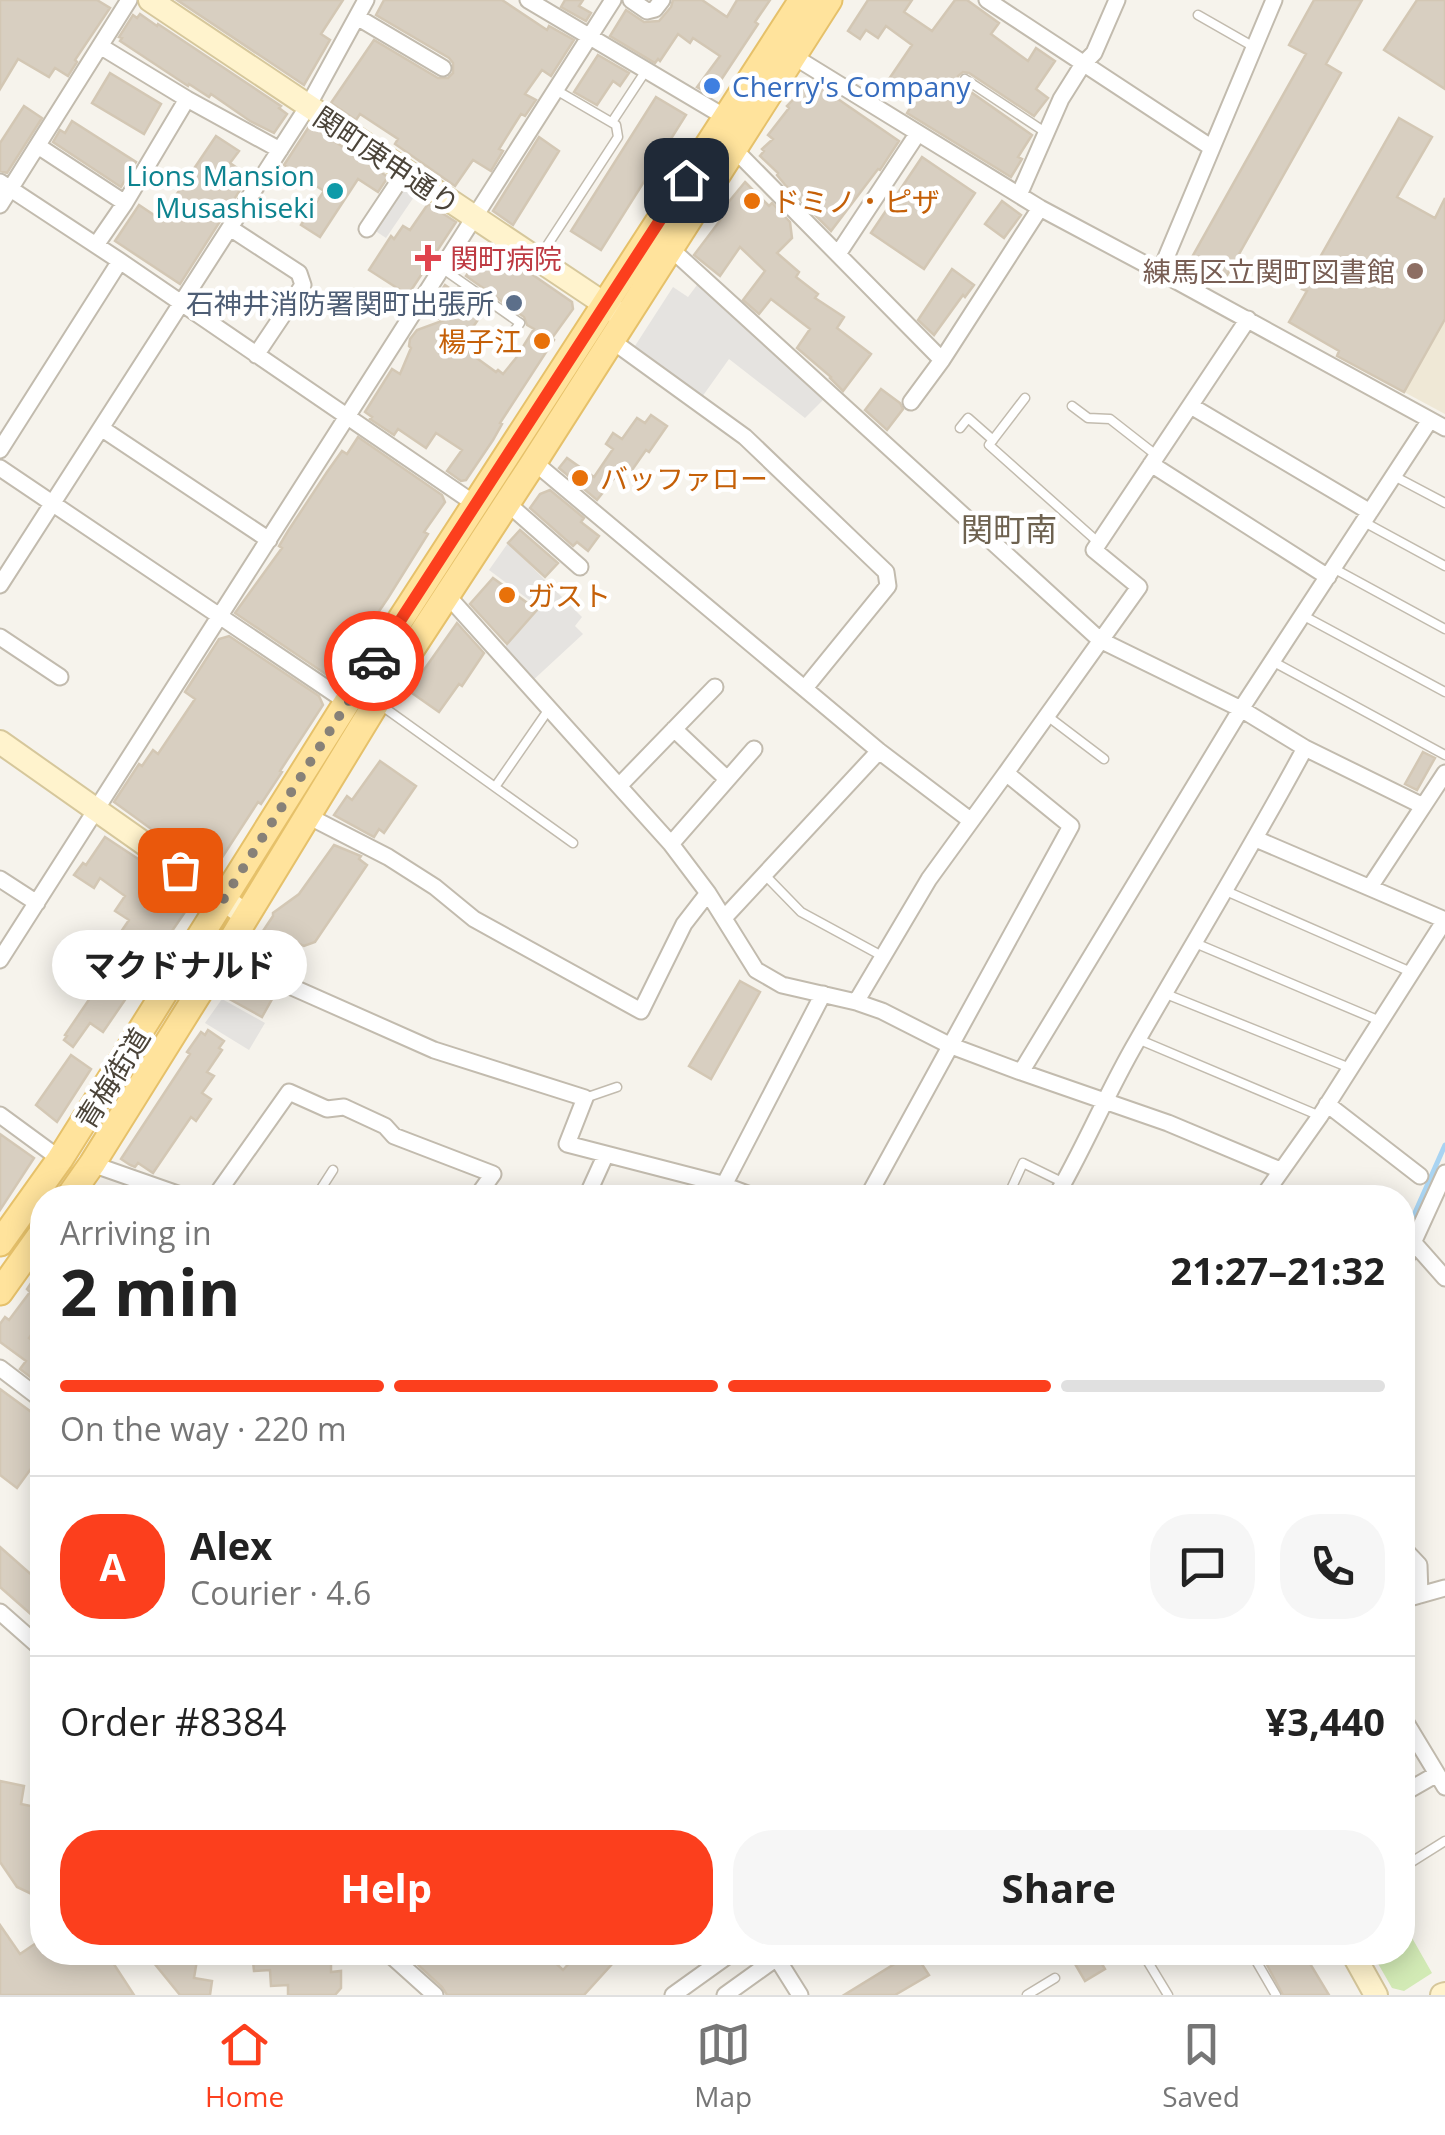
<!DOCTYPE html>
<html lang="en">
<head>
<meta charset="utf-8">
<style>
	:root { --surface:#fff; --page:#f6f6f6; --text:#222; --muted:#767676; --line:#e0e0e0; --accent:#fc3f1d }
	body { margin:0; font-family:"Open Sans","Noto Sans JP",sans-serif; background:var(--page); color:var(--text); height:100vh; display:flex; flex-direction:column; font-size:38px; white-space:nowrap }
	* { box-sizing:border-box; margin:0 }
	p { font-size:32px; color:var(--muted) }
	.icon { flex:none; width:55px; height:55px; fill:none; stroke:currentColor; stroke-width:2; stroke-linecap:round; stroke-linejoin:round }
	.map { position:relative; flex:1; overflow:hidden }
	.sheet { position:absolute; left:30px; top:1185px; width:1385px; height:780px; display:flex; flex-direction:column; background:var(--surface); border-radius:40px; box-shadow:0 5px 25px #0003 }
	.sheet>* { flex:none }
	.pin { position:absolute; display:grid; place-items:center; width:85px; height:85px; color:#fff; margin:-42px; border-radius:20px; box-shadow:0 5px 15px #0006 }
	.courier { position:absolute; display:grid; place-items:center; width:100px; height:100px; margin:-50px; border:8px solid #fc3f1d; border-radius:50%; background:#fff; color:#222; box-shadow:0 2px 12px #0007 }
	.bubble { position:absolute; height:70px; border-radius:35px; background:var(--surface); box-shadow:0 5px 25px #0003; font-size:32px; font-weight:700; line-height:70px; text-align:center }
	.summary em { font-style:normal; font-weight:700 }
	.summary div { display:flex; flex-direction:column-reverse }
	.summary { display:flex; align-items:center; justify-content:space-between; height:170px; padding:0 30px }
	h1 { font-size:65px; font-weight:700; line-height:75px }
	.bar { display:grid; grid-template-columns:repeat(4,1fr); gap:15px 10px; align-content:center; height:120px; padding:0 30px }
	.bar i { height:12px; border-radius:8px; background:var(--line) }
	.bar .selected { background:var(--accent) }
	.bar p { grid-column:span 4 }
	.line { display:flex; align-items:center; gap:25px; padding:0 30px; border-top:2px solid var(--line) }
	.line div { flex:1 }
	.round { display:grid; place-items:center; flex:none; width:105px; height:105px; border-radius:40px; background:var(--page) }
	.action { display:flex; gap:20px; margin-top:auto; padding:20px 30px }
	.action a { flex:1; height:115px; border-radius:40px; background:var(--accent); color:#fff; font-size:40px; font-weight:700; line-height:115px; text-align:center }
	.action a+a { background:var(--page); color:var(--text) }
	.tab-bar { display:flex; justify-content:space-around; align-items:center; height:140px; border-top:2px solid var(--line); background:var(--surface); font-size:28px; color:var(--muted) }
	.tab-bar a { display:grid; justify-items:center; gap:5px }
	.tab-bar .selected { color:var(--accent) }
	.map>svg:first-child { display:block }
</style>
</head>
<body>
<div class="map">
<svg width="1445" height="1995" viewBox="0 0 1445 1995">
	<rect width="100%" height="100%" fill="#f6f3ec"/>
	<path fill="#efe8d6" d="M1445,320V414L1404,392Z"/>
	<path fill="#d2eab5" d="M1403,1922L1432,1973L1404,1991L1392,1988L1372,1953L1402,1952Z"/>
	<path fill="#e5e3e0" d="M406,183L418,191L386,238L374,230Z
		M697,285L826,397L805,418L729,359L702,397L633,349L673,287L688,297Z
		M508,543L582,617L575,626L583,634L530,683L502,650L540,608L489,570Z
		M222,999L265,1023L249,1050L205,1023Z"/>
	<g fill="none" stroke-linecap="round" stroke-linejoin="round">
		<path stroke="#a9d4f2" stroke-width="5" d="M1402,1242L1445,1145"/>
	</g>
	<path fill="#d8cfc1" stroke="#d3c7b4" stroke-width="2.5" d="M0,0H97L110,8L75,60L77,62L68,76L55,68L49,77L18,59L0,89Z
		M177,0H343L321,34L330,40L304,85Z
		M384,0H502L547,30L549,26L574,40L551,76L542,70L525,94L536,100L525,116L521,114L499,149L503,151L491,171L473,160L455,186L395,144L398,139L360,114L356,120L331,103L374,40L438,78H448L453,73V63L449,58L376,15Z
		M565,0H583L579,6L591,13L586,21L561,7Z
		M673,0H702L727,17L737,0H770L755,22L758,24L711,95L697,87L720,56L693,38L690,43L678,34L660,61L658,59L655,63L610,36L626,10L644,22L659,21L671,7Z
		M868,0H912L904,12L932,31L955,0H967L999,23L991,34L1028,61L1036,48L1055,61L1036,89L1048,98L1034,116L969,73L963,72L958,76V81L961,85L1032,135L1018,157L1022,159L1011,177L907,113L913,103L885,85L912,45L886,26L878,38L866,30L860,39L848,31Z
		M1314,0H1362L1326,64L1341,73L1221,286L1187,266L1306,54L1289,45Z
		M1417,0H1445V89L1384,50Z
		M140,14L157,26L158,24L281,106L279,108L287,114L274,133L250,121L211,94L209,97L189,84L188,86L120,41L122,38L119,37L133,15L137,18Z
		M598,55L629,73L620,86L613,81L597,105L574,92Z
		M110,73L161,104L144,134L92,103Z
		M809,83L816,84L899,141L880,170L878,169L831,231L786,186L777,175L778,173L760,156L764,151L762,149L773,139L768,135L789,108L787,106Z
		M656,97L686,115L601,250L571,231Z
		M24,106L42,118L7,173L0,171V143Z
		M1399,118L1432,137L1397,197L1435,218L1445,198V319L1404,392L1337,356L1339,351L1289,322L1307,291L1302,289Z
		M72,121L136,162L121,187L53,142L60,130L65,133Z
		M310,125L388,177L378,192L358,179L320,237L301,225L324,191L284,165Z
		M216,136L239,151L230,163L249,176L180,284L115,241L139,205L160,219Z
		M539,137L559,151L513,225L493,211Z
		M922,157L975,193L924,269L871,233Z
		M745,182L769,206L772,203L790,222L792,238L777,253L799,272L796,277L818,294L815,298L844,317L837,328L871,354L843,391L830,378L831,377L797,348L810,329L771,299L759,314L743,300L765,271L740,247L720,276L694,255L725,214L722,210Z
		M1002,201L1021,215L1004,238L985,224Z
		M428,204L456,222L408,295L369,270L391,236L394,239L403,226L410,230Z
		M488,244L572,302L573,309L552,338L554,340L500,423L502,424L493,440L466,480L461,481L447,471L462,450L436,433L426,448L398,429L394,435L370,419L372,417L365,412L392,369L400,374L411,348L409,346L410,339L417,330L442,321L428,311L445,285L455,292L458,288L486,308L460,346L496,372L498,370L503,374L516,358L534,329L527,325L524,317L466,276Z
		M952,269L974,285L965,297L963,295L934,335L918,320Z
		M881,389L900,403L903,409L887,430L865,410Z
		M651,415L667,426L649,452L646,450L630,473L623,467L597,500L559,468L567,458L594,477L613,449L606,444L613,433L622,439L637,418L645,423Z
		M358,437L442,495L445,502L424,532L428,534L388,598L333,679L235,613L282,548L279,546L288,531L327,472L342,451L347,454Z
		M550,490L584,518L581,522L599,536L588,551L577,542L573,546L530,508L540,494Z
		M520,530L558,563L545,577L508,543Z
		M493,578L537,610L507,644L470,604Z
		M457,623L484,653L462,686L459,684L439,712L409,691Z
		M229,636L319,696L323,705L280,771L282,772L261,804L258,802L212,873L114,802L139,764L142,766L153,750L158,754L195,699L185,692L219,639Z
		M1423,752L1435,758L1417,790L1405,784Z
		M380,761L416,786L384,833L379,829L374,837L334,815L347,796L352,800Z
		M105,837L179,886L185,912L103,1032L90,1023L73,1047L64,1040L67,1036L65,1035L105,976L98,971L111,953L108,951L129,920L115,911L125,896L100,878L94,888L74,875L83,863L86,865Z
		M334,845L361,856L359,859L367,865L315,942L304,946L286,938L271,966L247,955L273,916V913L299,894Z
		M236,975L276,992L262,1017L224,996Z
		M740,981L760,992L711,1079L689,1066Z
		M208,1030L224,1041L219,1048L222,1050L207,1072L214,1076L202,1093L211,1099L196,1121L191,1117L153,1173L138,1163L135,1167L130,1165L121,1159L190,1054L187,1052L201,1032L205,1035Z
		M71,1055L91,1069L57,1122L36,1105Z
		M0,1134L34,1158L0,1210Z
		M42,1267V1319L29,1338L42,1349V1386L20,1369L26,1361L0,1342V1324L5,1317L9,1320L30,1292L27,1289Z
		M0,1389L34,1414L40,1477L30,1470L17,1488L0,1475Z
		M0,1547L42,1584V1624L0,1587Z
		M0,1781L24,1786L21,1804L40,1808L37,1824L42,1825V1899L17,1887L0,1862Z
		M0,1925L20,1954L42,1939V1952H106L134,1995H0Z
		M145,1952H178L177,1957L197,1960L194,1978L212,1981L210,1995H180Z
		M252,1952H313V1956L331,1955V1972L341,1971V1988L335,1995H288V1985L271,1986L270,1970L254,1971Z
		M404,1952H544L563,1970L579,1952H623L584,1995H447L442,1987Z
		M914,1952L929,1975L895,1995H844Z
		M1068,1952H1095L1105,1969L1085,1981Z
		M1260,1952H1303L1329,1995H1283Z"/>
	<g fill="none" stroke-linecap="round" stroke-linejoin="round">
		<g stroke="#c2bbae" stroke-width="11">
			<path id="lane" d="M1198,15L1254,47
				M965,79L1045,132
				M612,122L645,72
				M539,258L618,137L616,125L556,90
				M443,269L520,323L503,346
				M1025,398L989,445L1099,543
				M1072,406L1088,418L1110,419L1156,455
				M960,428L968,418L993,440
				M1394,476L1445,503
				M1364,522L1445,566
				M1333,568L1445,629
				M1304,616L1445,692
				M1272,661L1445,755
				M382,706L573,843
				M1046,715L1104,759
				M495,787L549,709
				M764,874L801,912L882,956
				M1226,891L1411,972
				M1195,943L1380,1021
				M1166,994L1350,1068
				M1140,1040L1320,1116
				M585,1098L617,1087
				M315,1198L333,1170
				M1007,1198L1023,1163L1062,1182
				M1402,1868L1445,1841
				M1251,1952L1276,1995
				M1148,1962L1168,1995
				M1027,1995L1055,1978"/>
		</g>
		<g stroke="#c2bbae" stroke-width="19">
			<path id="street" d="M528,0L730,120
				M631,0L647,11L655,9L662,0
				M987,0L1212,148
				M357,17L443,68
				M100,46L187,99L280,150
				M793,56L1040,208L1160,272L1445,428
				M38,146L125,203
				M734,149L942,360
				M0,182L120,261L475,504
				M1019,195L1061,99L1083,64L1094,53L1117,0
				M0,205L129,0
				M230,228L299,273L303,285L256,355
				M367,229L405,172
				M96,245L125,203L187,99
				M670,248L1100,640L1241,709L1305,748L1423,806
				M838,254L918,133
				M1160,272L1274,0
				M611,340L745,437L886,572L888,586L805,688
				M911,402L942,360L1040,208
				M1191,406L1370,512
				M101,428L269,540
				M0,450L120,261
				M534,462L879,751L970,820
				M1151,464L1328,577
				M0,468L347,702
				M507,503L580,567
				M0,585L308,106L366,0
				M446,594L671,844L708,893L756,970L782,985L856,1002L882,1011L949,1045L1021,1072L1168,1123L1280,1170
				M0,637L60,677
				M674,729L727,779
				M619,786L715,687
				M308,816L388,857L435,887L474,919L641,1011L684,924L708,893
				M1256,839L1445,920
				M671,844L754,749
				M0,879L37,903
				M1370,887L1445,773
				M724,918L879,751
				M222,956L434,1050L585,1098L567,1144L718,1183L758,1198
				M0,960L613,0
				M856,1002L929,879L1006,773
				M1021,1072L1241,709L1430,420
				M1327,1104L1420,1176
				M0,1115L60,1159
				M92,1164L189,1198
				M724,1185L823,994
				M214,1198L289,1092L327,1109L344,1107L385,1126L394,1136L493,1174L476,1198
				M586,1198L606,1154
				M867,1198L1071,826L1006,773L1139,587L1094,550L1248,319
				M1055,1198C1085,1147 1107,1092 1137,1041C1193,943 1252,847 1305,748
				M1262,1198L1320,1116L1445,920
				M1414,1243L1445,1278
				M1402,1267L1445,1173
				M0,1368L42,1400
				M1402,1547L1419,1565L1420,1595
				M1402,1600L1445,1588
				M0,1612L42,1649
				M1402,1716L1445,1787
				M1402,1794L1437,1774
				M387,1952L435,1995
				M773,1952L800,1995
				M673,1995L733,1952
				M725,1995L785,1952"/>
		</g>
		<g stroke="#d6c79b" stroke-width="26">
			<path id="secondary" d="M150,0L618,313
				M0,742L247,916
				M1352,1952L1376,1995
				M1442,1995L1445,1994"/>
		</g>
		<g stroke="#e6c16a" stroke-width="29">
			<path id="primary" d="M68,1198L92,1164L222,956L377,702L534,462L829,0
				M0,1243L60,1159L347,702L802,0
				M0,1292L42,1233"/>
		</g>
		<use href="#lane" stroke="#fff" stroke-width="8"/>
		<use href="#street" stroke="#fff" stroke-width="15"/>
		<use href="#secondary" stroke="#fff3cd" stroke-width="22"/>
		<use href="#primary" stroke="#ffe39c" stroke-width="25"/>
	</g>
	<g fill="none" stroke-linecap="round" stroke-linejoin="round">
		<path stroke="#878178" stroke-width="10" stroke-dasharray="0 18" d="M180,870L223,900L374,661"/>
		<path stroke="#fc3f1d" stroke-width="12" d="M374,661L686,180"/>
	</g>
	<circle fill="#3f7fe0" stroke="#fff" stroke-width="4" cx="712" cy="86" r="10"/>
	<circle fill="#0f9aa8" stroke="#fff" stroke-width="4" cx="335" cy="191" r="10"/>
	<g fill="#e8710a" stroke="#fff" stroke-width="4">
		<circle cx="752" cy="201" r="10"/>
		<circle cx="542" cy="341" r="10"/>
		<circle cx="580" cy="478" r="10"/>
		<circle cx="507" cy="595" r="10"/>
	</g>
	<path fill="#e0444e" stroke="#fff" stroke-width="4" d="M423 243h10v10h10v10h-10v10h-10v-10h-10v-10h10z"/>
	<circle fill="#8d6e63" stroke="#fff" stroke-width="4" cx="1415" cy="271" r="10"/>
	<circle fill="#5c6f8a" stroke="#fff" stroke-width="4" cx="514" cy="303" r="10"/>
	<g text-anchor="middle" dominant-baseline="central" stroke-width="9" stroke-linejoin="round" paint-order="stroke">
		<g font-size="28" fill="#366cbe" stroke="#fff" text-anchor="start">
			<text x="732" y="86">Cherry's Company</text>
		</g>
		<g font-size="28" fill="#4b4439" stroke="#fff">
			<text transform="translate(387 160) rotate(34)">関町庚申通り</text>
			<text transform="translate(112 1078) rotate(-58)">青梅街道</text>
		</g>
		<g font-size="28" fill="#0d838f" stroke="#fff" text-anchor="end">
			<text x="315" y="175">Lions Mansion<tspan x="315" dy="32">Musashiseki</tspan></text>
		</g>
		<g font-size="28" fill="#c56008" stroke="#fff" text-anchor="start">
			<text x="772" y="201">ドミノ・ピザ</text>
			<text x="522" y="341" text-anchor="end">楊子江</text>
			<text x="600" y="478">バッファロー</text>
			<text x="527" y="595">ガスト</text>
		</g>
		<g font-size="28" fill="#be3a42" stroke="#fff" text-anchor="start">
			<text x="450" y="258">関町病院</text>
		</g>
		<g font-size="28" fill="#785e54" stroke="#fff" text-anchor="end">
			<text x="1395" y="271">練馬区立関町図書館</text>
		</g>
		<g font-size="28" fill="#4e5e75" stroke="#fff" text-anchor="end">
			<text x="494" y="303">石神井消防署関町出張所</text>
		</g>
		<g font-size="32" fill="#6e6250" stroke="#fff">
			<text x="1009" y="528">関町南</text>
		</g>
	</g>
</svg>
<div class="pin" style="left:180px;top:870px;background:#ea580c"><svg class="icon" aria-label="bag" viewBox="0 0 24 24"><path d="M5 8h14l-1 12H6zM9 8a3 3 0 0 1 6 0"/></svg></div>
<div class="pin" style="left:686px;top:180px;background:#1f2937"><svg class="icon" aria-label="home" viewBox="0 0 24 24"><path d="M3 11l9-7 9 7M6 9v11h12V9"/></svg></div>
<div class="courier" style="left:374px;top:661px"><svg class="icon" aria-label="car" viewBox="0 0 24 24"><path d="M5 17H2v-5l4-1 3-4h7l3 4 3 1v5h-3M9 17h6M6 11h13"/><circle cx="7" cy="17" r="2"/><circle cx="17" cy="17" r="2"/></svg></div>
<div class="bubble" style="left:52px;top:930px;width:255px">マクドナルド</div>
<section class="sheet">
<div class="summary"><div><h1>2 min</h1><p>Arriving in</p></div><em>21:27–21:32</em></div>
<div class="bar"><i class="selected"></i><i class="selected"></i><i class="selected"></i><i></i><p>On the way · 220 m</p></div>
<div class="line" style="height:180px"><b class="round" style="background:var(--accent);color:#fff">A</b><div><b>Alex</b><p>Courier · 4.6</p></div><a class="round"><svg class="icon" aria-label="chat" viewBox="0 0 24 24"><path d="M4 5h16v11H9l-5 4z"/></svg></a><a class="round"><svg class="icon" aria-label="phone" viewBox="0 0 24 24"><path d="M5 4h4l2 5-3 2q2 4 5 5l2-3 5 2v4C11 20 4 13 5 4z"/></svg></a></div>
<div class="line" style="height:130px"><div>Order #8384</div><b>¥3,440</b></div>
<div class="action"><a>Help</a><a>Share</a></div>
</section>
</div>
<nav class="tab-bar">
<a class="selected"><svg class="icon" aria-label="home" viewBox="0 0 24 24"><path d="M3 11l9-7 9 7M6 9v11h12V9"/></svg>Home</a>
<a><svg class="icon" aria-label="map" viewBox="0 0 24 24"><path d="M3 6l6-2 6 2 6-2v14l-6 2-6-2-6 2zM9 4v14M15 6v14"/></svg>Map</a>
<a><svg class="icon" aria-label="saved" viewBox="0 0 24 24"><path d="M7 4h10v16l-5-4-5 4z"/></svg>Saved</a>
</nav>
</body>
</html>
